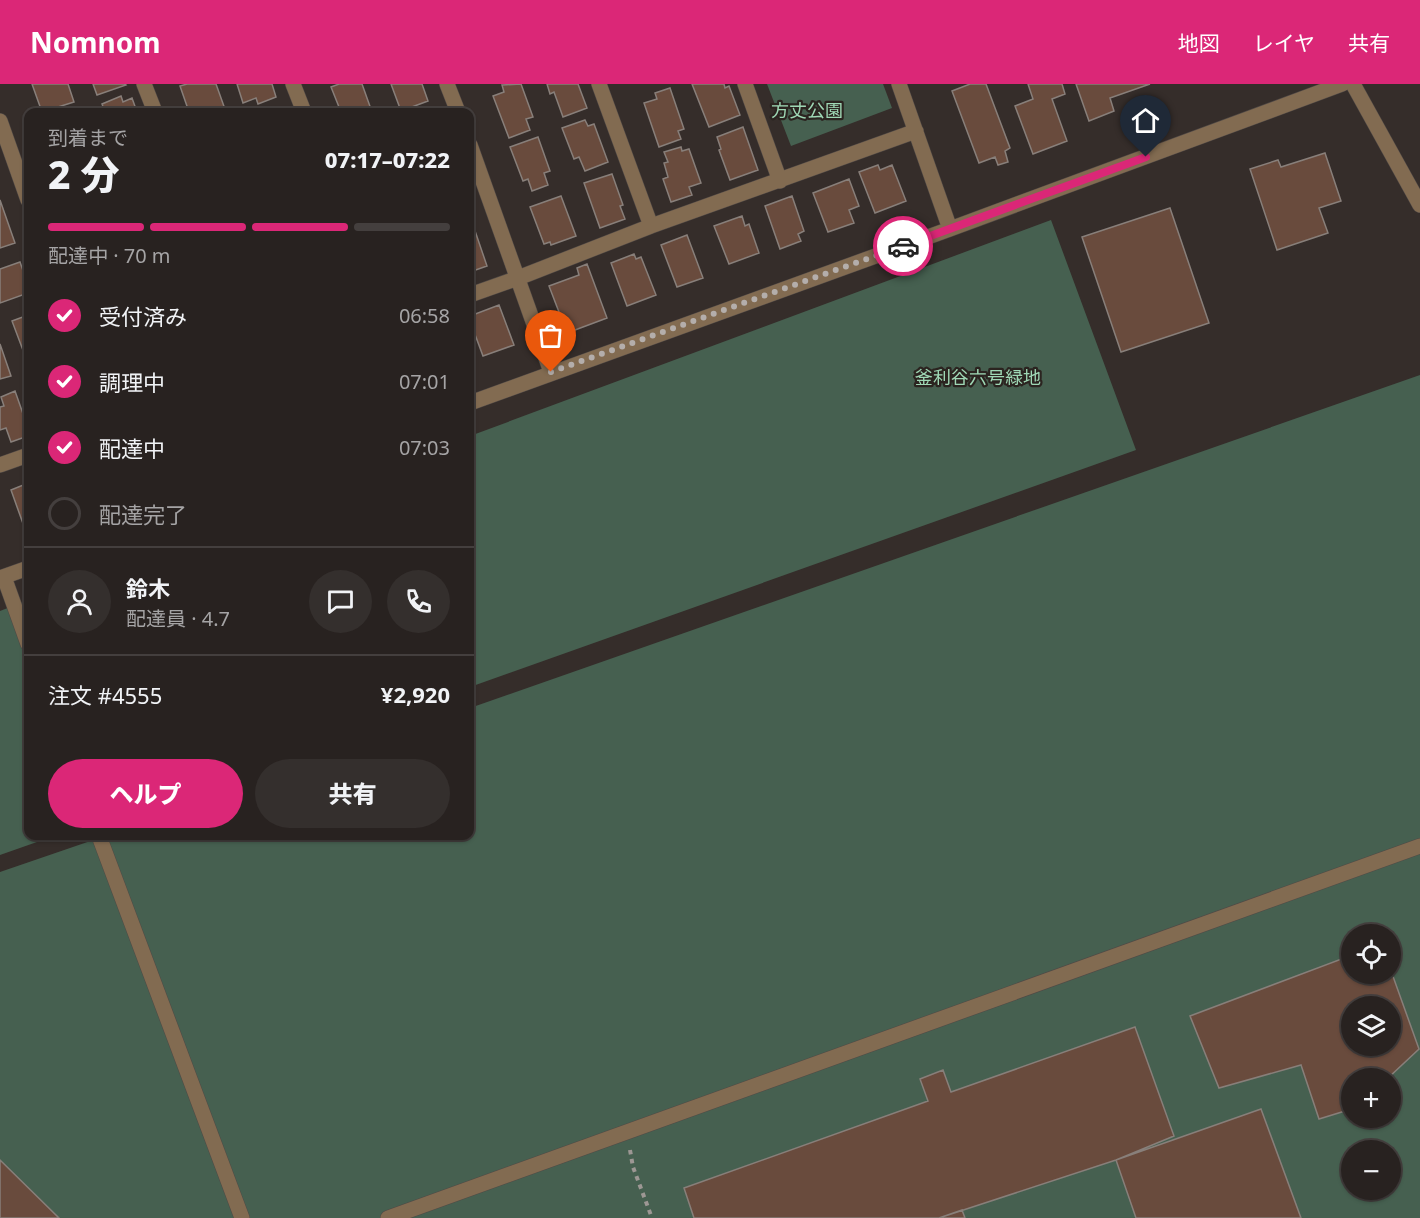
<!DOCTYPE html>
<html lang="ja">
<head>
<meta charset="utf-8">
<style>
	:root { --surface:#282220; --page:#342f2d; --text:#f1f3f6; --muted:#a5a4a5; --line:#443f3e; --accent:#db2777 }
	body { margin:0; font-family:"Noto Sans","Noto Sans JP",sans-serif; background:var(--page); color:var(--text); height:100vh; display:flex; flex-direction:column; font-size:22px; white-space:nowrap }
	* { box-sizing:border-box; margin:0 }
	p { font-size:20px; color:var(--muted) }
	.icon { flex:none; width:33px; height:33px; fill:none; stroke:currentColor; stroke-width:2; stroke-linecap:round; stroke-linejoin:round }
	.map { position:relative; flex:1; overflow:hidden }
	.panel { position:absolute; left:24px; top:24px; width:450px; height:732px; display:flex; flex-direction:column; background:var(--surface); border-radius:12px; box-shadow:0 2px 4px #0004,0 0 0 2px var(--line) }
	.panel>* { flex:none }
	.controls { position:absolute; left:1341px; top:840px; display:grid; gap:12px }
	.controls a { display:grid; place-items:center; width:60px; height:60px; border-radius:50%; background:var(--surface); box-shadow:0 2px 4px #0004,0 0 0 2px var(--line); font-size:30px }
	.pin { position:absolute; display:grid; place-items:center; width:51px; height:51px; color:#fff; margin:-62px -26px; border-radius:50% 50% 50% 0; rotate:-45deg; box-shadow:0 0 6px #0007 }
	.pin .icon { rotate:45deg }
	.courier { position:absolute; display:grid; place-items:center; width:60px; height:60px; margin:-30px; border:4px solid #db2777; border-radius:50%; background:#fff; color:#222; box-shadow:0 2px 8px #0007 }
	.overview em { font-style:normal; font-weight:800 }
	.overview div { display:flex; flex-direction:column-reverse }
	.overview { display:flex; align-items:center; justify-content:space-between; height:102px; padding:0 24px }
	h1 { font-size:39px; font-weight:800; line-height:45px }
	.bar { display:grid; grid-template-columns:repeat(4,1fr); gap:9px 6px; align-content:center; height:72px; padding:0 24px }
	.bar i { height:8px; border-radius:4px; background:var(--line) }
	.bar .active { background:var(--accent) }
	.bar p { grid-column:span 4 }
	.line { display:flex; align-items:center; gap:15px; padding:0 24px; border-top:2px solid var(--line) }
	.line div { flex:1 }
	.round { display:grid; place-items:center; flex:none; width:63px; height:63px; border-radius:32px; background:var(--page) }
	ol { padding:0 24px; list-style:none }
	li { display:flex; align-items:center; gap:18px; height:66px }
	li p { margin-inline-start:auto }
	li .icon { padding:6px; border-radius:50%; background:var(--accent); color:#fff; stroke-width:4 }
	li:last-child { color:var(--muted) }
	li i { width:33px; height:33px; border:3px solid var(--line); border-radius:50% }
	.action { display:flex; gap:12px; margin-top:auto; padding:12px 24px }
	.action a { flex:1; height:69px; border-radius:36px; background:var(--accent); color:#fff; font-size:24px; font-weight:800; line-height:69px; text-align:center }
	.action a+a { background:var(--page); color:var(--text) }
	header { display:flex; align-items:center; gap:36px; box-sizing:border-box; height:84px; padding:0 30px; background:var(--accent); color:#fff }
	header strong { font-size:28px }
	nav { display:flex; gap:33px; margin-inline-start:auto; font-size:21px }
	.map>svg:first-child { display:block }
</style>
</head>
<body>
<header>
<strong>Nomnom</strong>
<nav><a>地図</a><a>レイヤ</a><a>共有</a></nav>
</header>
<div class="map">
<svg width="1420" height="1134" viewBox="0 0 1420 1134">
	<rect width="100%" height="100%" fill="#352d2a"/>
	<path fill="#466050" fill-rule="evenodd" d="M767,0H883L892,24L791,62Z
		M1051,136L1136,366L470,603V352Z
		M1420,291V1134H0V788L105,752H470V624ZM1352,850H1390V890H1352ZM1352,922H1390V962H1352ZM1352,994H1390V1034H1352ZM1352,1066H1390V1106H1352Z
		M28,516V752H54L0,771V527Z"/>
	<path fill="#694b3d" stroke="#887f7a" stroke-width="1.5" fill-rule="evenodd" d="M32,0H68L74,18L42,28Z
		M93,0H125L126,1L97,11Z
		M187,0H216L226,28H189L180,2Z
		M237,0H272L276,13L258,20L256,14L243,19Z
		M339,0H362L372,28H341L331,3Z
		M391,0H422L428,17L401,27Z
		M521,0L533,33L526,35L530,46L509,54L493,12L504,8L502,1Z
		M547,0H578L587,24L563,33L554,8L550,10Z
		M692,0H724L725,4L729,2L740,31L709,43Z
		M970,0H986L1010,64L1005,67L1008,78L998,81L995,73L979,79L952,7Z
		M1028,0H1062L1065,10L1052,15L1067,57L1033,70L1015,22L1033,15Z
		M1076,0H1150L1110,14L1114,27L1089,37Z
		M670,4L684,45L678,47L681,55L659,63L644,19L657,15L655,9Z
		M121,12L123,18L132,14L137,28H105L102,20Z
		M585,36L588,42L594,40L608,78L585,87L579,73L574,75L562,44Z
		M743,43L758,86L730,96L719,66L721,65L717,53Z
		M538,53L550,87L544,89L548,101L532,107L528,95L523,97L510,63Z
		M681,63L682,67L689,65L701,99L689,103L692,111L671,118L663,95L668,93L664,79L668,78L664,68Z
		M1325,69L1341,117L1319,124L1328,149L1277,166L1250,85L1278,76L1281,83Z
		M878,81L880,86L892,81L906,117L875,129L859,88Z
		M612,90L623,121L620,122L625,135L600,144L584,99Z
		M849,95L859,122L849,126L854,139L828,148L813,109Z
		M561,112L576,152L551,161L550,158L544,160L530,123Z
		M792,112L804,147L798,150L801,157L780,165L765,122Z
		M0,116L15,159L0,164Z
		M1170,124L1209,239L1121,268L1082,153Z
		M742,132L745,142L749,140L759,169L729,180L714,142Z
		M473,141L487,182L470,188V142Z
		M687,151L703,194L677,203L661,161Z
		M634,170L636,175L641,173L656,211L627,222L611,179Z
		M20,178L28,201V209L0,219V185Z
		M587,180L607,234L567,249L549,202L579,191L577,184Z
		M499,221L514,261L483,272L470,237V232Z
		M28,231V276L27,277L12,237Z
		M0,260L11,292L0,295Z
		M15,307L28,344V352L11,358L6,344L0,346V323L4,322L1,313Z
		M28,399V447L26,448L11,406Z
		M1352,871V890H1390V884L1419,965L1388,994H1352V1022L1345,1027L1319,1035L1301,981L1219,1004L1190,932ZM1352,922H1390V962H1352Z
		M1135,943L1174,1052L1116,1076L939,1134H694L684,1104L928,1017L920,995L943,986L951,1008Z
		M1261,1025L1301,1134H1136L1116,1076Z
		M0,1076L59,1134H0Z
		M962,1126L965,1134H939Z"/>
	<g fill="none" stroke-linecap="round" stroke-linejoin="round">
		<g stroke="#504946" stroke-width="16">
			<path id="minor" d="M144,0L155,28
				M293,0L304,28
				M447,0L458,28
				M599,0L651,142
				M745,0L780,97
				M899,0L950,145
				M1353,0L1420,121
				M0,37L28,116
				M470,61L551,288
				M470,211L518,194L651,142L916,47
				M470,319L950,145L1342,0
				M0,381L28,371
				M4,493L28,560
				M0,494L28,484
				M99,752L242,1134
				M388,1134L1420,762"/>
		</g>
		<path stroke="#9d9794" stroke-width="4" stroke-dasharray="4.5 4.5" stroke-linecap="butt" d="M630,1066L633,1083L652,1134"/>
		<use href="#minor" stroke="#826b51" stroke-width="15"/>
	</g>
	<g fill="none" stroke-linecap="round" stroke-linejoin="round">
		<path stroke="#b4aeab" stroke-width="6" stroke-dasharray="0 10.8" d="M551,288L903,162"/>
		<path stroke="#db2777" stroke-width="8" d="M903,162L1146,73"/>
	</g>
	<g text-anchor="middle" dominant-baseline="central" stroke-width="4.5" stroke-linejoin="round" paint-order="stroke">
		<g font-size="18" fill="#9fd8b5" stroke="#2b2420">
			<text x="807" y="26">方丈公園</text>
			<text x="978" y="293">釜利谷六号緑地</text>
		</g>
	</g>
</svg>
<div class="controls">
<a><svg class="icon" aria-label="locate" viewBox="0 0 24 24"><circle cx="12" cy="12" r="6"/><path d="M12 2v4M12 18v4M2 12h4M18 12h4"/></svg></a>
<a><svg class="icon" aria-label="layers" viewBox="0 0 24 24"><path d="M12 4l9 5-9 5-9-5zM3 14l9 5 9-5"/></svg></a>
<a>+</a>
<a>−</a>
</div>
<div class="pin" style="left:551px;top:288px;background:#ea580c"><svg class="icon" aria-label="bag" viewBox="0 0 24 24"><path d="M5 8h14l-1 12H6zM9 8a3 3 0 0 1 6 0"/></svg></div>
<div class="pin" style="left:1146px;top:73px;background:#1f2937"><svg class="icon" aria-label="home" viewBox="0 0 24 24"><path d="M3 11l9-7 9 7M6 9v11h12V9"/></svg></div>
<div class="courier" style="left:903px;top:162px"><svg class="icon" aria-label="car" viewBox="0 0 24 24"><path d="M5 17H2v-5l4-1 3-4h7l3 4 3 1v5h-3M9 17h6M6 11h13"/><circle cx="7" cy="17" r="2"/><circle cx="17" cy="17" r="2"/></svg></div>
<section class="panel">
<div class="overview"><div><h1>2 分</h1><p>到着まで</p></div><em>07:17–07:22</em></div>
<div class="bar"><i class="active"></i><i class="active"></i><i class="active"></i><i></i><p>配達中 · 70 m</p></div>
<ol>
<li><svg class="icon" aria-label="check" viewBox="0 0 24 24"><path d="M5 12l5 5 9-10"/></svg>受付済み<p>06:58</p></li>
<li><svg class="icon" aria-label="check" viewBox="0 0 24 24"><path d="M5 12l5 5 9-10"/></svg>調理中<p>07:01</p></li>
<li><svg class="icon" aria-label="check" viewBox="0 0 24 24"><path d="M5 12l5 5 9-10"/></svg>配達中<p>07:03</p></li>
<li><i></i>配達完了</li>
</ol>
<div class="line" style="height:108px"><a class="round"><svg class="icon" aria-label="person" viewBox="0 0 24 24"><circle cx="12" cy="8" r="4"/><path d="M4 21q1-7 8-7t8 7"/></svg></a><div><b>鈴木</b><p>配達員 · 4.7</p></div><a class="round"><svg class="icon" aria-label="chat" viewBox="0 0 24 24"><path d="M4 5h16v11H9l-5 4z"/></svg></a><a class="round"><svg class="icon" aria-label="phone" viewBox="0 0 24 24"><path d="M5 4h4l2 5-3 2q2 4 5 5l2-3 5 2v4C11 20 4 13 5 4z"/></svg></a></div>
<div class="line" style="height:78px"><div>注文 #4555</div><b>¥2,920</b></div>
<div class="action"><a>ヘルプ</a><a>共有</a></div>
</section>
</div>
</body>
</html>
